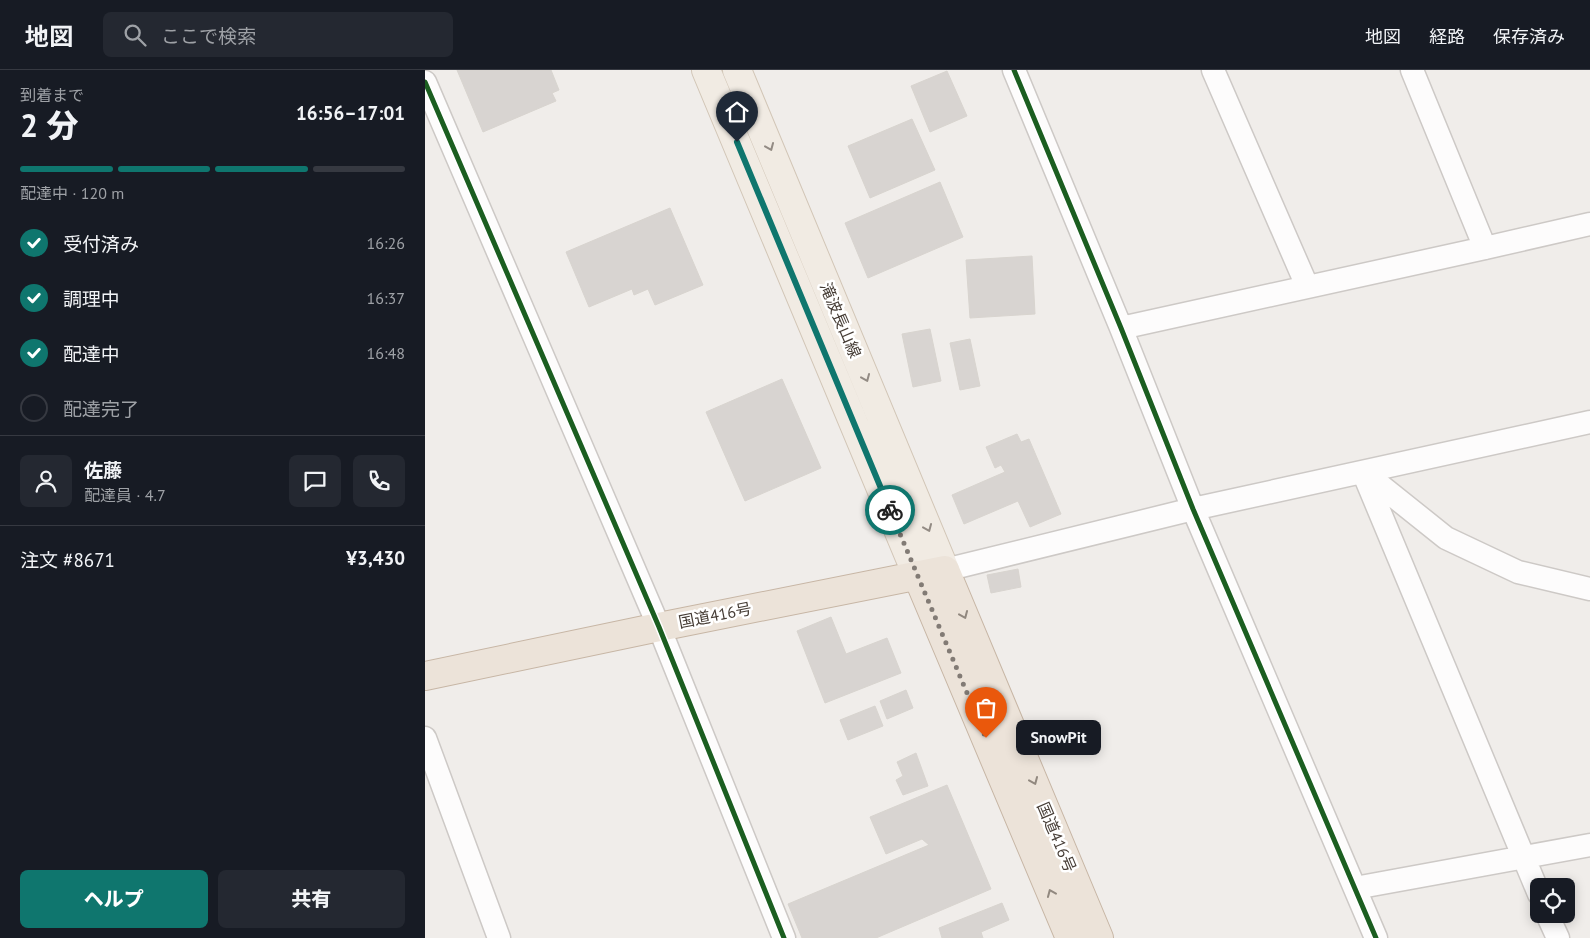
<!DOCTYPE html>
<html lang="ja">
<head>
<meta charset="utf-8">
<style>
	:root { --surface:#171b24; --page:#242831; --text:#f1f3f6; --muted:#9ea1a6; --line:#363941; --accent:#0f766e }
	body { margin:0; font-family:"PT Sans","Noto Sans JP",sans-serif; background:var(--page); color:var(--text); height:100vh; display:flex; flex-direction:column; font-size:19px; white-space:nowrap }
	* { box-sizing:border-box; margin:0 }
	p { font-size:16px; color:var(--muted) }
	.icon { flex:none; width:28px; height:28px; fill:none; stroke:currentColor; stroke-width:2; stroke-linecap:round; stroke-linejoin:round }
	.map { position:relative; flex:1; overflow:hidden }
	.details { display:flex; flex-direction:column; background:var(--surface); width:425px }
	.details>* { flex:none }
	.tools { position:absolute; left:1105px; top:808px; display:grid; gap:10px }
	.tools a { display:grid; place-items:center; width:45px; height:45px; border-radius:8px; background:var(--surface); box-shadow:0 2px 12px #0003; font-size:25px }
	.pin { position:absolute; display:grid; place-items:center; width:42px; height:42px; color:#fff; margin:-51px -21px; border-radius:50% 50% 50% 0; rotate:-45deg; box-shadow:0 0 5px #0007 }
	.pin .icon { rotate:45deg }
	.courier { position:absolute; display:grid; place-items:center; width:50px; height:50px; margin:-25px; border:4px solid #0f766e; border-radius:50%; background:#fff; color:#222; box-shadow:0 1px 6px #0007 }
	.bubble { position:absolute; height:35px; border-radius:8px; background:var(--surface); box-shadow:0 2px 12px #0003; font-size:16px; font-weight:800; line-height:35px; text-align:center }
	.headline em { font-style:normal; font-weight:800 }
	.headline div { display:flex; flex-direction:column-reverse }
	.headline { display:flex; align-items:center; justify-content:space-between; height:85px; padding:0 20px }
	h1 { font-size:32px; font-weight:800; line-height:38px }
	.bar { display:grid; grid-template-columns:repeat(4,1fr); gap:8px 5px; align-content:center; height:60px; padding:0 20px }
	.bar i { height:6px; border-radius:4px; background:var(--line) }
	.bar .active { background:var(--accent) }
	.bar p { grid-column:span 4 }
	.line { display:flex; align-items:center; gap:12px; padding:0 20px; border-top:1px solid var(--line) }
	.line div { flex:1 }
	.round { display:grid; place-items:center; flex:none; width:52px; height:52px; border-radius:8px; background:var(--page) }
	ol { padding:0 20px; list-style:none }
	li { display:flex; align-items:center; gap:15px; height:55px }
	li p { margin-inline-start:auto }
	li .icon { padding:5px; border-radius:50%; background:var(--accent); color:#fff; stroke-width:4 }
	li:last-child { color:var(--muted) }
	li i { width:28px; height:28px; border:2px solid var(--line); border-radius:50% }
	.cta { display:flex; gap:10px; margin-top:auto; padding:10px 20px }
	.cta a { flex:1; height:58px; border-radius:8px; background:var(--accent); color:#fff; font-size:20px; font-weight:800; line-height:58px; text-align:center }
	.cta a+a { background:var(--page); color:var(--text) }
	header { display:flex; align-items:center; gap:30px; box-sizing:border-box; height:70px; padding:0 25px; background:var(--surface); border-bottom:1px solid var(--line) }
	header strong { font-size:24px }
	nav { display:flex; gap:28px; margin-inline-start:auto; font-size:18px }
	.search { width:350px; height:45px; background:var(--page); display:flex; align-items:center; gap:12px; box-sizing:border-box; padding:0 18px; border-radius:8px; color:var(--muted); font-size:19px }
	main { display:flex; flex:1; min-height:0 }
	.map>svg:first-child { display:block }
</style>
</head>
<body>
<header>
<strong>地図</strong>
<div class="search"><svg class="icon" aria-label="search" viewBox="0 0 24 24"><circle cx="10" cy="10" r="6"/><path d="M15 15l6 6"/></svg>ここで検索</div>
<nav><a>地図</a><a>経路</a><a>保存済み</a></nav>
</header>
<main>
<section class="details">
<div class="headline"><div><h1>2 分</h1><p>到着まで</p></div><em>16:56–17:01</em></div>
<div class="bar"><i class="active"></i><i class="active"></i><i class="active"></i><i></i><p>配達中 · 120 m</p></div>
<ol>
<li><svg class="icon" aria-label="check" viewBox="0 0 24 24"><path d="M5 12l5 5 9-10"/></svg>受付済み<p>16:26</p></li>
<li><svg class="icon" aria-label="check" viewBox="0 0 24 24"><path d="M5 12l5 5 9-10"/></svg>調理中<p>16:37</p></li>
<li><svg class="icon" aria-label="check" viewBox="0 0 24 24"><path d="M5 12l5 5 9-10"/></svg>配達中<p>16:48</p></li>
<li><i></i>配達完了</li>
</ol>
<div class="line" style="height:90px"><a class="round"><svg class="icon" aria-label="person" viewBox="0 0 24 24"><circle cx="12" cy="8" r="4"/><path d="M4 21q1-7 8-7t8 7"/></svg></a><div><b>佐藤</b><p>配達員 · 4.7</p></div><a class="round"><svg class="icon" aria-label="chat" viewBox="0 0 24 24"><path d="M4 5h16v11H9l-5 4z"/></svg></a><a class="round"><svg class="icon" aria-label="phone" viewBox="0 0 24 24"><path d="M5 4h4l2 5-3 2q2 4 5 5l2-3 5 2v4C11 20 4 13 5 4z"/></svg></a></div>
<div class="line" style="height:65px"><div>注文 #8671</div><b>¥3,430</b></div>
<div class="cta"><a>ヘルプ</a><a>共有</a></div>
</section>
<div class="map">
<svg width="1165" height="868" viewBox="0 0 1165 868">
	<rect width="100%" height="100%" fill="#f0edea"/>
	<path fill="#d8d4d1" stroke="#d8d4cf" d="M32,0H126L134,20L127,23L131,31L58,62Z
		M522,1L542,46L505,62L486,16Z
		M487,49L510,100L445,128L423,76Z
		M515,112L538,167L443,208L420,153Z
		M245,138L278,215L230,235L223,219L209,225L207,219L164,237L141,182Z
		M607,186L610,244L545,248L541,190Z
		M505,259L516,311L488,317L477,264Z
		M545,269L555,316L535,320L525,273Z
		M357,309L396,398L320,431L281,342Z
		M592,364L596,372L604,369L636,444L605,457L593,431L539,454L527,425L580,402L576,395L570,398L561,377Z
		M593,499L596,517L566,523L562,505Z
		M406,547L421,584L462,568L476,603L400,633L372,561Z
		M481,620L488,638L462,649L455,631Z
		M450,636L458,656L423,670L415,650Z
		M491,683L503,716L478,725L471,710L478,706L472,692Z
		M522,715L566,819L451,868H377L363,834L504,775L497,769L461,784L445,747Z
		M577,833L584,850L556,862L558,868H517L514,858Z"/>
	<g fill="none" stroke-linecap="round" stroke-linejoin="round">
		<g stroke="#cdc9c6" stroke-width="25">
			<path id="minor" d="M589,0L696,258L768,439L951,868
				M788,0L882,216
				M987,0L1060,178
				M0,12L234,557L359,868
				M696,258L1060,178L1165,154
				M938,402L1114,824
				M941,404L1021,468L1093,502L1165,519
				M520,500L768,439L1165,352
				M0,668L74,868
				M930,818L1165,775
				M1122,844L1133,868"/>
		</g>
		<g stroke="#d2c6b7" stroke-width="30">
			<path id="major" d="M281,0L492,505
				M312,0L520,500"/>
		</g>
		<g stroke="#c7b6a5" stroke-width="30">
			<path id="highway" d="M492,505L645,868
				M0,606L234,557L520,500L674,868"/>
		</g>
		<use href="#minor" stroke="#fdfcfc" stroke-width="22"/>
		<use href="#major" stroke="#f1ebe3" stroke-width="28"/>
		<use href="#highway" stroke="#ece3d9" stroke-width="28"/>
		<g stroke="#fff" stroke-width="8">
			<path id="cycleway" d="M589,0L696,258L768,439L951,868
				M0,12L234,557L359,868"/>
		</g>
		<use href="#cycleway" stroke="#1b5e20" stroke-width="5"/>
	</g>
	<defs><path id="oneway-chevron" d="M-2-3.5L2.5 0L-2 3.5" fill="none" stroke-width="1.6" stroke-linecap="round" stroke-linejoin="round" transform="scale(1.25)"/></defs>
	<g stroke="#938b84">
		<use href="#oneway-chevron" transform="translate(345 77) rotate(67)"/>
		<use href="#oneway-chevron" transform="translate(441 308) rotate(67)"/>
		<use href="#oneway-chevron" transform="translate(503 458) rotate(67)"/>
	</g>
	<g stroke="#91887f">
		<use href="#oneway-chevron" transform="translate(539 545) rotate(67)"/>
		<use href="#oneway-chevron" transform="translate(609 711) rotate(67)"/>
		<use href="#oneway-chevron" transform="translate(626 823) rotate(-113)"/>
	</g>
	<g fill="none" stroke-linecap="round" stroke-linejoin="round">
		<path stroke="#827b75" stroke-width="5" stroke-dasharray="0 9" d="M465,440L561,668"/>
		<path stroke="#0f766e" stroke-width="6" d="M312,72L465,440"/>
	</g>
	<g text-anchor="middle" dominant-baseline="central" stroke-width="5" stroke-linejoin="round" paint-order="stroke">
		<g font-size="16" fill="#463d36" stroke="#fff">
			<text transform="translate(416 250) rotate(67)">滝波長山線</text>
			<text transform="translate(290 545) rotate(-11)">国道416号</text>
			<text transform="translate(632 767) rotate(67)">国道416号</text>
		</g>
	</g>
</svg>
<div class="tools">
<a><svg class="icon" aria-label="locate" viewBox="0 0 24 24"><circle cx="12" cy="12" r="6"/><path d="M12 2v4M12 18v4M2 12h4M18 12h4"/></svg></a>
</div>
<div class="pin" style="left:561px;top:668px;background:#ea580c"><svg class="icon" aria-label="bag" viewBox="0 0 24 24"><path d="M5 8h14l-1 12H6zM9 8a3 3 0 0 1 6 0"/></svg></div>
<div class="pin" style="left:312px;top:72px;background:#1f2937"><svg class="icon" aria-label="home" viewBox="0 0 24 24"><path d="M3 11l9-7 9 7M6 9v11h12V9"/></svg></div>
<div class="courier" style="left:465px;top:440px"><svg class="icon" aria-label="bike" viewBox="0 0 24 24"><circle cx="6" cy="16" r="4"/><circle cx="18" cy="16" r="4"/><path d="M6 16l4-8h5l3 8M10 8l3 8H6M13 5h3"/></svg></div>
<div class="bubble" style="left:591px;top:650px;width:85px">SnowPit</div>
</div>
</main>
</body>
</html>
